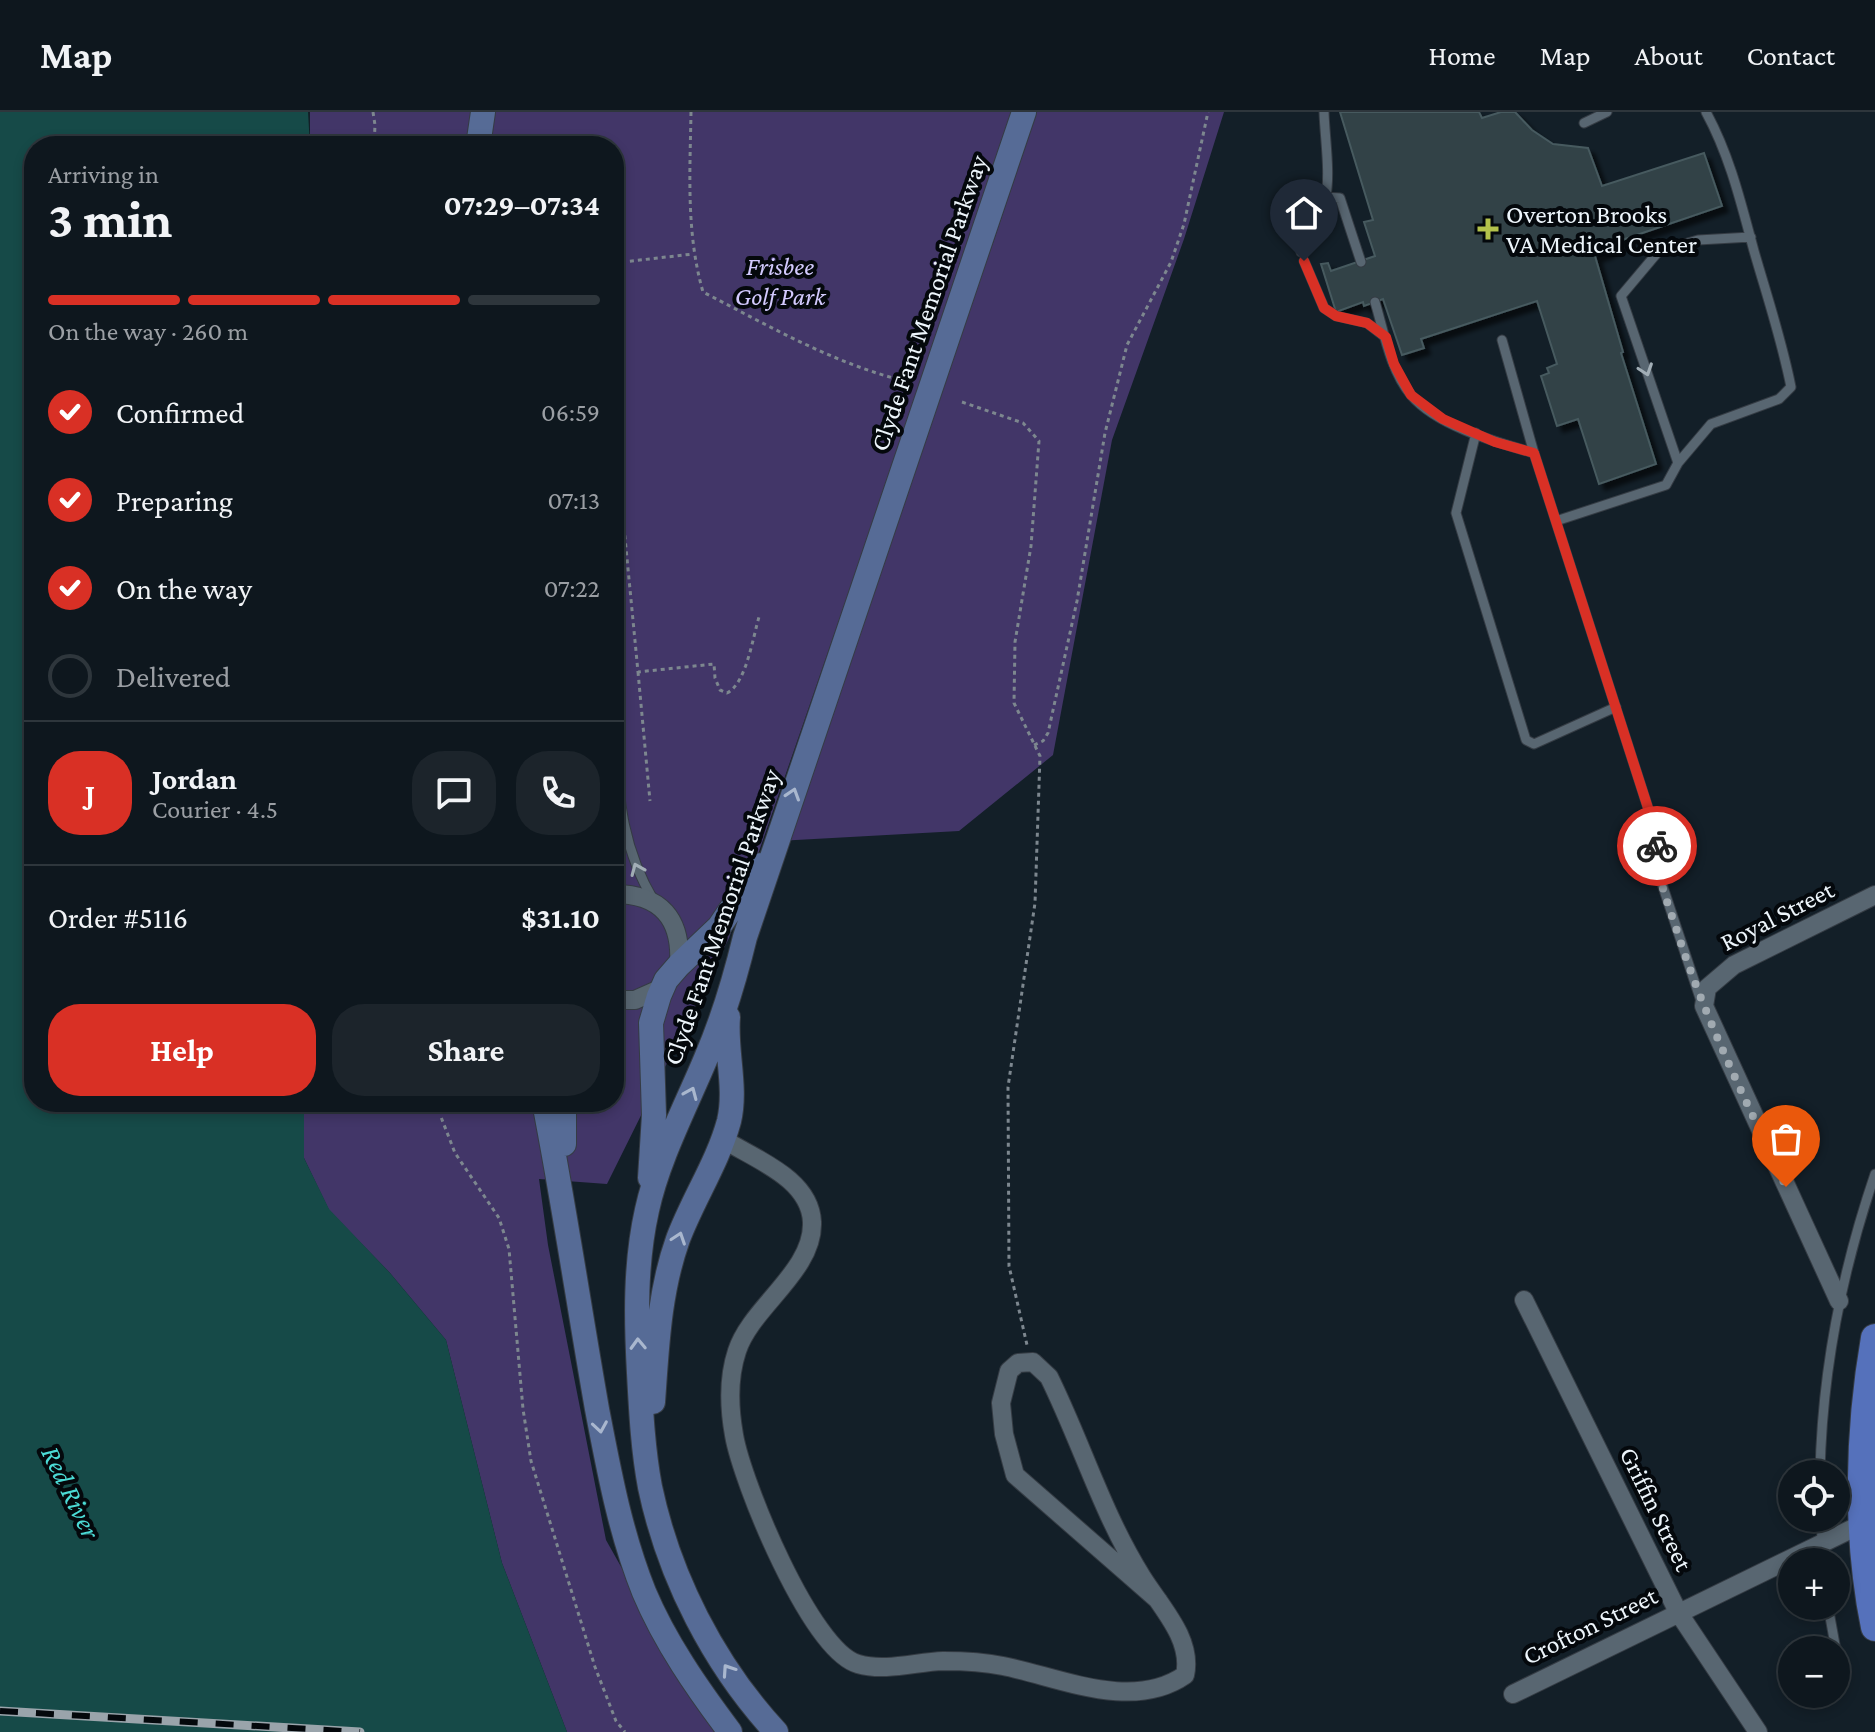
<!DOCTYPE html>
<html lang="en">
<head>
<meta charset="utf-8">
<style>
	:root { --surface:#0e171e; --page:#1c242b; --text:#f1f3f6; --muted:#9b9fa4; --line:#2e363c; --accent:#d93025 }
	body { margin:0; font-family:"Crimson Pro",serif; background:var(--page); color:var(--text); height:100vh; display:flex; flex-direction:column; font-size:30px; white-space:nowrap }
	* { box-sizing:border-box; margin:0 }
	p { font-size:26px; color:var(--muted) }
	.icon { flex:none; width:44px; height:44px; fill:none; stroke:currentColor; stroke-width:2; stroke-linecap:round; stroke-linejoin:round }
	.map { position:relative; flex:1; overflow:hidden }
	.sheet { position:absolute; left:24px; top:24px; width:600px; height:976px; display:flex; flex-direction:column; background:var(--surface); border-radius:32px; box-shadow:0 4px 12px #0003,0 0 0 2px var(--line) }
	.sheet>* { flex:none }
	.tools { position:absolute; left:1778px; top:1348px; display:grid; gap:16px }
	.tools a { display:grid; place-items:center; width:72px; height:72px; border-radius:50%; background:var(--surface); box-shadow:0 4px 12px #0003,0 0 0 2px var(--line); font-size:40px }
	.pin { position:absolute; display:grid; place-items:center; width:68px; height:68px; color:#fff; margin:-82px -34px; border-radius:50% 50% 50% 0; rotate:-45deg; box-shadow:0 0 8px #0007 }
	.pin .icon { rotate:45deg }
	.courier { position:absolute; display:grid; place-items:center; width:80px; height:80px; margin:-40px; border:6px solid #d93025; border-radius:50%; background:#fff; color:#222; box-shadow:0 2px 10px #0007 }
	.head em { font-style:normal; font-weight:700 }
	.head div { display:flex; flex-direction:column-reverse }
	.head { display:flex; align-items:center; justify-content:space-between; height:136px; padding:0 24px }
	h1 { font-size:52px; font-weight:700; line-height:60px }
	.bar { display:grid; grid-template-columns:repeat(4,1fr); gap:12px 8px; align-content:center; height:96px; padding:0 24px }
	.bar i { height:10px; border-radius:6px; background:var(--line) }
	.bar .on { background:var(--accent) }
	.bar p { grid-column:span 4 }
	.line { display:flex; align-items:center; gap:20px; padding:0 24px; border-top:2px solid var(--line) }
	.line div { flex:1 }
	.round { display:grid; place-items:center; flex:none; width:84px; height:84px; border-radius:32px; background:var(--page) }
	ol { padding:0 24px; list-style:none }
	li { display:flex; align-items:center; gap:24px; height:88px }
	li p { margin-inline-start:auto }
	li .icon { padding:8px; border-radius:50%; background:var(--accent); color:#fff; stroke-width:4 }
	li:last-child { color:var(--muted) }
	li i { width:44px; height:44px; border:4px solid var(--line); border-radius:50% }
	.button { display:flex; gap:16px; margin-top:auto; padding:16px 24px }
	.button a { flex:1; height:92px; border-radius:32px; background:var(--accent); color:#fff; font-size:32px; font-weight:700; line-height:92px; text-align:center }
	.button a+a { background:var(--page); color:var(--text) }
	header { display:flex; align-items:center; gap:48px; box-sizing:border-box; height:112px; padding:0 40px; background:var(--surface); border-bottom:2px solid var(--line) }
	header strong { font-size:38px }
	nav { display:flex; gap:44px; margin-inline-start:auto; font-size:28px }
	.map>svg:first-child { display:block }
</style>
</head>
<body>
<header>
<strong>Map</strong>
<nav><a>Home</a><a>Map</a><a>About</a><a>Contact</a></nav>
</header>
<div class="map">
<svg width="1875" height="1620" viewBox="0 0 1875 1620">
	<defs>
		<filter id="shadow"><feDropShadow dx="6" dy="6" stdDeviation="2" flood-color="#0009"/></filter>
	</defs>
	<rect width="100%" height="100%" fill="#131f28"/>
	<path fill="#423668" d="M310,0H1015L729,826L607,1072L539,1067L548,1133L606,1428L714,1620H567L502,1451L446,1228L390,1161L329,1098L304,1046V990H614V34H310Z
		M1037,0H1224L1184,127L1112,328L1053,643L959,719L778,729L993,131Z"/>
	<path fill="#164a48" d="M0,0H308L310,34H34V990H304V1046L329,1097L390,1161L446,1228L502,1451L567,1620H0Z"/>
	<path fill="#304247" stroke="#475a5f" stroke-width="2" filter="url(#shadow)" d="M1340,0H1479L1482,6L1501,0H1515L1532,18L1553,32L1588,36L1602,74L1704,41L1722,94L1622,128L1606,140L1595,144L1623,240L1621,241L1656,352L1599,372L1578,307L1557,314L1541,264L1549,261L1547,256L1557,252L1537,189L1421,227L1424,236L1402,243L1383,187L1364,194L1363,190L1336,200L1321,152L1328,151L1331,159L1375,144L1364,110L1373,108Z"/>
	<g fill="none" stroke-linecap="round" stroke-linejoin="round">
		<g stroke="#353c44" stroke-width="11">
			<path id="lane" d="M1584,11L1607,0
				M1326,85L1340,86L1361,150
				M1301,140C1299,115 1321,111 1325,90C1331,62 1325,29 1324,0
				M1304,149L1324,196L1336,204L1367,211L1385,225
				M1375,190C1384,220 1390,258 1411,283C1437,314 1496,330 1534,341
				M1502,228L1534,341L1657,724L1656,754L1702,892
				M1476,321L1456,401L1526,628L1534,632L1616,595
				M1678,351L1621,184L1658,140L1698,128L1751,125
				M1556,409L1666,373L1678,351L1711,312L1779,287L1791,275C1782,229 1767,184 1754,139C1741,91 1730,44 1706,0
				M614,626C619,686 622,736 654,789
				M614,757L623,723
				M1820,1362C1822,1259 1842,1159 1875,1062
				M1821,1406L1823,1450
				M1828,1494L1836,1538
				M1836,1539L1839,1557"/>
		</g>
		<g stroke="#353c44" stroke-width="20">
			<path id="street" d="M614,782C661,782 682,807 679,853
				M614,888H635L662,876
				M723,1027C754,1047 810,1066 812,1110C814,1159 751,1195 737,1239C728,1266 729,1295 734,1323C742,1370 811,1539 858,1552C885,1560 916,1550 943,1549C963,1549 984,1550 1003,1554C1059,1565 1132,1600 1185,1563C1193,1527 1160,1494 1142,1465C1102,1401 1082,1332 1049,1265L1033,1250L1018,1251L1009,1259L1001,1291L1004,1322L1015,1363L1158,1488
				M1524,1188L1678,1500L1758,1620
				M1839,1189L1704,894L1707,876L1734,853L1875,783
				M1513,1582L1870,1408"/>
		</g>
		<g stroke="#353c44" stroke-width="26">
			<path id="secondary" d="M478,34L483,0
				M544,990C564,1092 579,1195 597,1297C609,1359 620,1420 644,1480C665,1530 697,1576 730,1620
				M564,1032V990
				M650,1066L654,1003L651,911L659,884L666,868L679,853L719,815L761,753
				M653,1290C657,1235 659,1180 678,1127C693,1087 718,1050 729,1009C737,975 725,939 728,905
				M776,1620C714,1553 669,1465 650,1375C643,1338 641,1299 639,1261C636,1207 635,1151 647,1098C658,1047 686,994 706,946C723,907 735,866 745,825L1024,0"/>
		</g>
		<g stroke="#353c44" stroke-width="30">
			<path id="primary" d="M1875,1226C1859,1318 1856,1423 1875,1515"/>
		</g>
		<path stroke="#7d878f" stroke-width="3" stroke-dasharray="4 4" stroke-linecap="butt" d="M373,0L375,13L374,34
			M691,0C690,61 686,121 703,180C765,212 826,247 893,266
			M614,151L693,142
			M962,290L1023,311L1039,329L1031,434L1015,530L1014,591L1040,644L1035,791L1008,975L1009,1154L1027,1233
			M614,312L638,560L714,552L715,566L720,578L727,581C746,572 753,525 759,505
			M638,560L650,689
			M1034,633L1043,629L1048,621L1077,489L1105,321L1127,233L1171,150L1184,112L1208,0
			M441,990V1005L455,1041L499,1106L509,1137L523,1297L531,1349L595,1555L616,1609L625,1620"/>
		<use href="#lane" stroke="#586671" stroke-width="9"/>
		<use href="#street" stroke="#586671" stroke-width="18"/>
		<use href="#secondary" stroke="#566b96" stroke-width="24"/>
		<use href="#primary" stroke="#5571bb" stroke-width="28"/>
		<g stroke="#9aa4ab" stroke-width="9">
			<path id="rail" d="M0,1599L360,1620"/>
		</g>
		<use href="#rail" stroke="#04080c" stroke-width="6" stroke-dasharray="18" stroke-linecap="butt"/>
	</g>
	<defs><path id="oneway-chevron" d="M-2-3.5L2.5 0L-2 3.5" fill="none" stroke-width="1.6" stroke-linecap="round" stroke-linejoin="round" transform="scale(2)"/></defs>
	<g stroke="#a2aeb6">
		<use href="#oneway-chevron" transform="translate(1646 258) rotate(71)"/>
		<use href="#oneway-chevron" transform="translate(637 757) rotate(-113)"/>
	</g>
	<g stroke="#a9b7ce">
		<use href="#oneway-chevron" transform="translate(793 682) rotate(-72)"/>
		<use href="#oneway-chevron" transform="translate(691 981) rotate(-67)"/>
		<use href="#oneway-chevron" transform="translate(679 1126) rotate(-71)"/>
		<use href="#oneway-chevron" transform="translate(638 1232) rotate(-92)"/>
		<use href="#oneway-chevron" transform="translate(600 1315) rotate(81)"/>
		<use href="#oneway-chevron" transform="translate(728 1558) rotate(-124)"/>
	</g>
	<g fill="none" stroke-linecap="round" stroke-linejoin="round">
		<path stroke="#a1aab1" stroke-width="8" stroke-dasharray="0 14.4" d="M1657,734C1656,763 1667,789 1676,816C1705,908 1746,988 1786,1075"/>
		<path stroke="#d93025" stroke-width="10" d="M1304,149L1324,196L1336,204L1367,211L1386,225L1394,252L1411,283L1443,307L1495,330L1534,341L1657,724V734"/>
	</g>
	<path fill="#b3c24b" stroke="#04080c" stroke-width="3" d="M1484 105h8v8h8v8h-8v8h-8v-8h-8v-8h8z"/>
	<g text-anchor="middle" dominant-baseline="central" stroke-width="8" stroke-linejoin="round" paint-order="stroke">
		<g font-size="26" fill="#edf5fb" stroke="#04080c" text-anchor="start">
			<text x="1506" y="102">Overton Brooks<tspan x="1506" dy="30">VA Medical Center</tspan></text>
		</g>
		<g font-size="26" font-style="italic" fill="#d3cafe" stroke="#04080c">
			<text x="780" y="154">Frisbee<tspan x="780" dy="30">Golf Park</tspan></text>
		</g>
		<g font-size="26" fill="#edf5fb" stroke="#04080c">
			<text transform="translate(929 191) rotate(-71)">Clyde Fant Memorial Parkway</text>
			<text transform="translate(1777 804) rotate(-27)">Royal Street</text>
			<text transform="translate(722 805) rotate(-71)">Clyde Fant Memorial Parkway</text>
			<text transform="translate(1656 1397) rotate(64)">Griffin Street</text>
			<text transform="translate(1590 1514) rotate(-26)">Crofton Street</text>
		</g>
		<g font-size="28" font-style="italic" fill="#4bdad5" stroke="#04080c">
			<text transform="translate(71 1380) rotate(64)">Red River</text>
		</g>
	</g>
</svg>
<div class="tools">
<a><svg class="icon" aria-label="locate" viewBox="0 0 24 24"><circle cx="12" cy="12" r="6"/><path d="M12 2v4M12 18v4M2 12h4M18 12h4"/></svg></a>
<a>+</a>
<a>−</a>
</div>
<div class="pin" style="left:1786px;top:1075px;background:#ea580c"><svg class="icon" aria-label="bag" viewBox="0 0 24 24"><path d="M5 8h14l-1 12H6zM9 8a3 3 0 0 1 6 0"/></svg></div>
<div class="pin" style="left:1304px;top:149px;background:#1f2937"><svg class="icon" aria-label="home" viewBox="0 0 24 24"><path d="M3 11l9-7 9 7M6 9v11h12V9"/></svg></div>
<div class="courier" style="left:1657px;top:734px"><svg class="icon" aria-label="bike" viewBox="0 0 24 24"><circle cx="6" cy="16" r="4"/><circle cx="18" cy="16" r="4"/><path d="M6 16l4-8h5l3 8M10 8l3 8H6M13 5h3"/></svg></div>
<section class="sheet">
<div class="head"><div><h1>3 min</h1><p>Arriving in</p></div><em>07:29–07:34</em></div>
<div class="bar"><i class="on"></i><i class="on"></i><i class="on"></i><i></i><p>On the way · 260 m</p></div>
<ol>
<li><svg class="icon" aria-label="check" viewBox="0 0 24 24"><path d="M5 12l5 5 9-10"/></svg>Confirmed<p>06:59</p></li>
<li><svg class="icon" aria-label="check" viewBox="0 0 24 24"><path d="M5 12l5 5 9-10"/></svg>Preparing<p>07:13</p></li>
<li><svg class="icon" aria-label="check" viewBox="0 0 24 24"><path d="M5 12l5 5 9-10"/></svg>On the way<p>07:22</p></li>
<li><i></i>Delivered</li>
</ol>
<div class="line" style="height:144px"><b class="round" style="background:var(--accent);color:#fff">J</b><div><b>Jordan</b><p>Courier · 4.5</p></div><a class="round"><svg class="icon" aria-label="chat" viewBox="0 0 24 24"><path d="M4 5h16v11H9l-5 4z"/></svg></a><a class="round"><svg class="icon" aria-label="phone" viewBox="0 0 24 24"><path d="M5 4h4l2 5-3 2q2 4 5 5l2-3 5 2v4C11 20 4 13 5 4z"/></svg></a></div>
<div class="line" style="height:104px"><div>Order #5116</div><b>$31.10</b></div>
<div class="button"><a>Help</a><a>Share</a></div>
</section>
</div>
</body>
</html>
